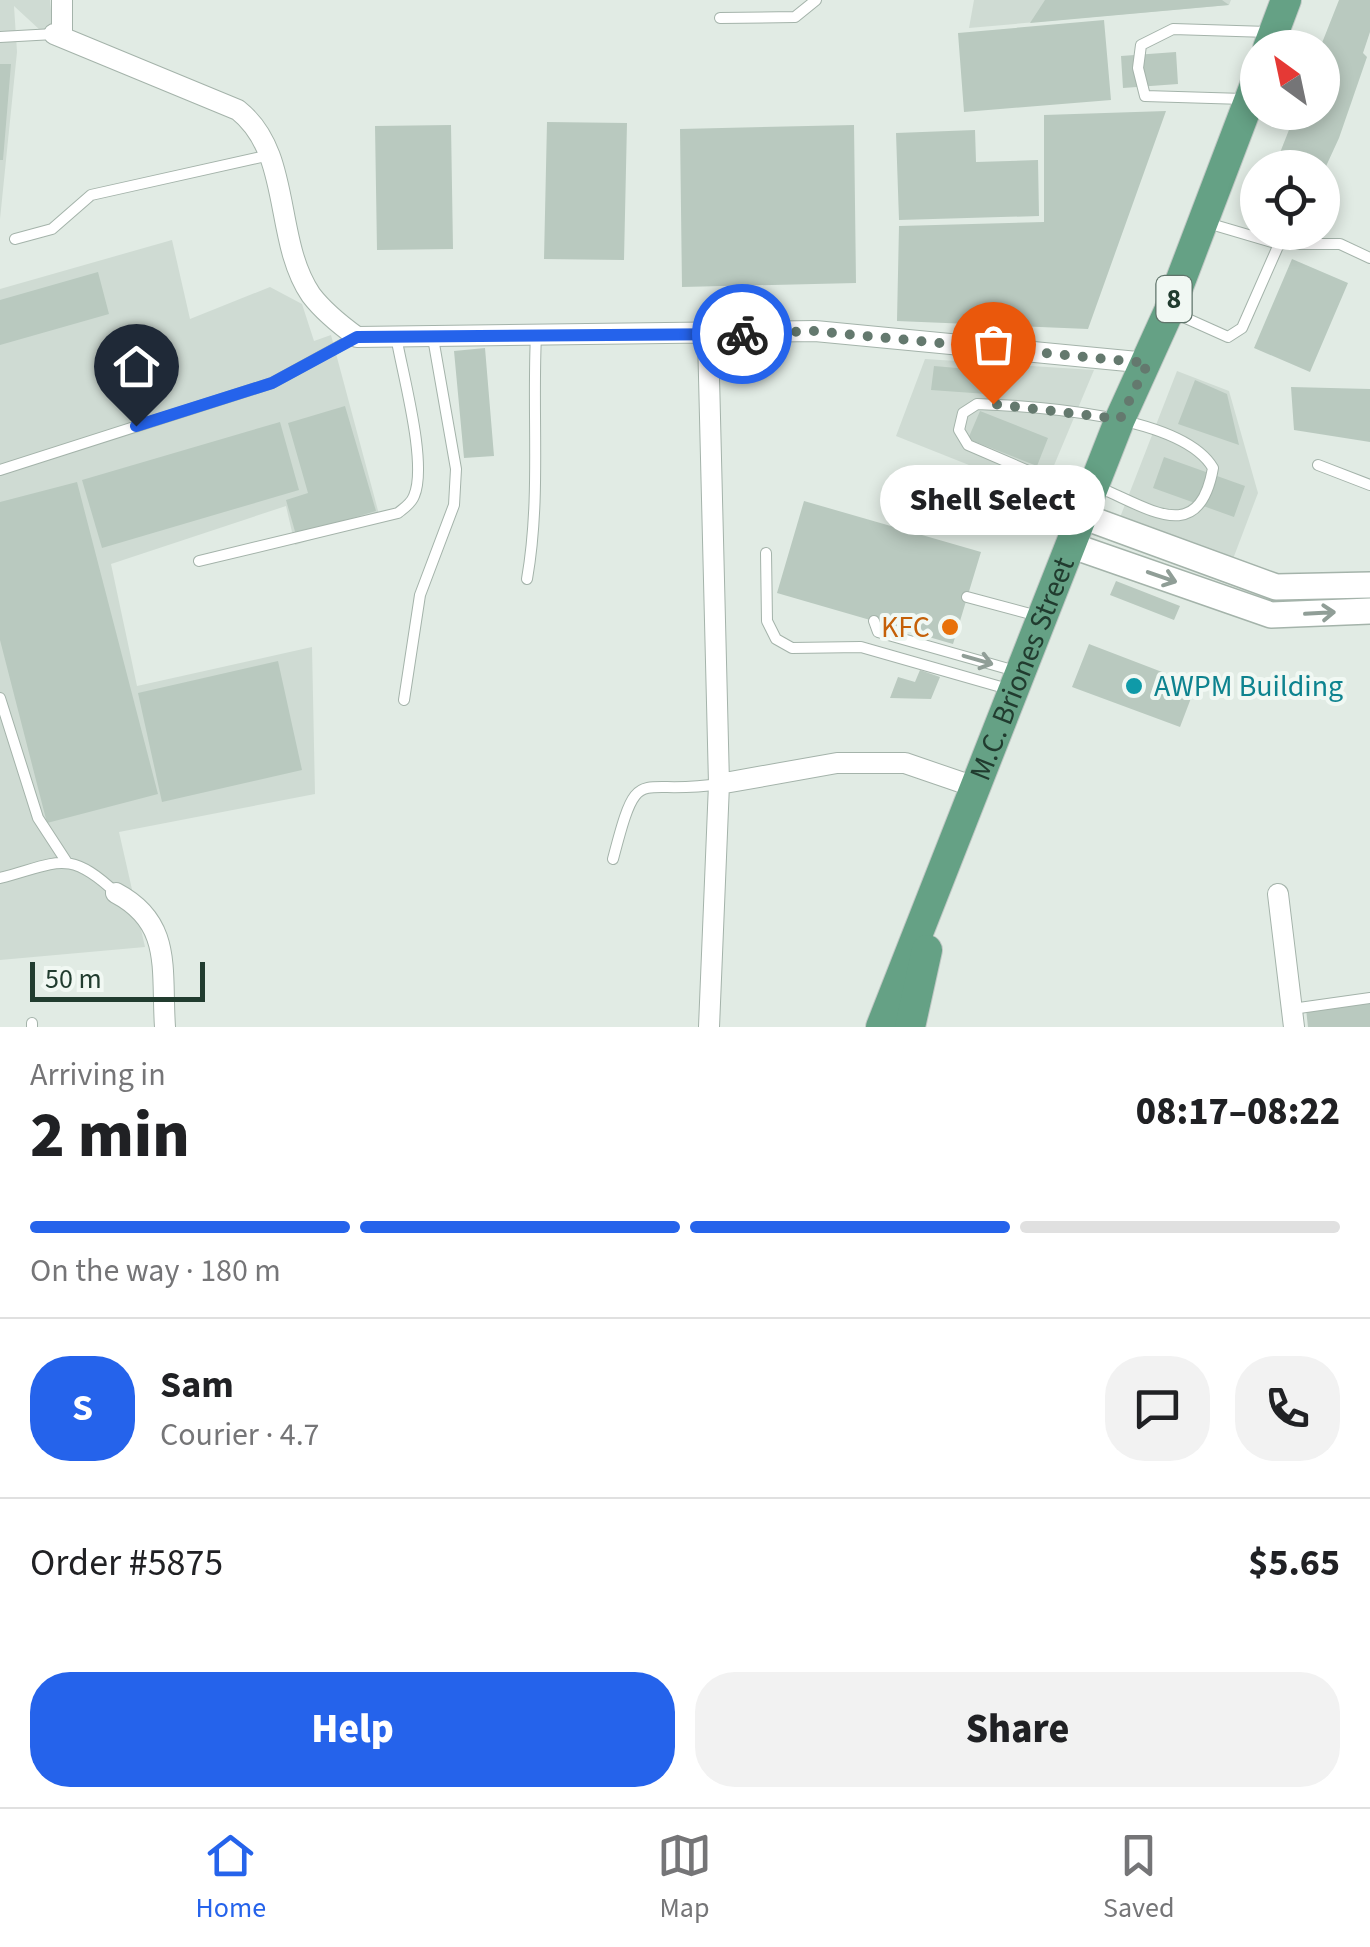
<!DOCTYPE html>
<html lang="en">
<head>
<meta charset="utf-8">
<style>
	:root { --surface:#fff; --page:#f2f2f2; --text:#202124; --muted:#757577; --line:#e0e0e0; --accent:#2563eb }
	body { margin:0; font-family:"Source Sans 3",sans-serif; background:var(--page); color:var(--text); height:100vh; display:flex; flex-direction:column; font-size:38px; white-space:nowrap }
	* { box-sizing:border-box; margin:0 }
	p { font-size:32px; color:var(--muted) }
	.icon { flex:none; width:55px; height:55px; fill:none; stroke:currentColor; stroke-width:2; stroke-linecap:round; stroke-linejoin:round }
	.map { position:relative; height:1027px; overflow:hidden }
	.side { display:flex; flex-direction:column; background:var(--surface); flex:1 }
	.side>* { flex:none }
	.needle { width:65px; rotate:327deg }
	.controls { position:absolute; left:1240px; top:30px; display:grid; gap:20px }
	.controls a { display:grid; place-items:center; width:100px; height:100px; border-radius:50%; background:var(--surface); box-shadow:0 5px 15px #0003; font-size:50px }
	.scale { position:absolute; left:30px; bottom:25px; width:175px; box-sizing:border-box; padding-left:10px; border:5px solid #213c2f; border-top:0; font-size:28px; line-height:35px; white-space:nowrap; color:#213c2f; -webkit-text-stroke:8px #f1f8f3; paint-order:stroke }
	.pin { position:absolute; display:grid; place-items:center; width:85px; height:85px; color:#fff; margin:-102px -42px; border-radius:50% 50% 50% 0; rotate:-45deg; box-shadow:0 0 10px #0007 }
	.pin .icon { rotate:45deg }
	.courier { position:absolute; display:grid; place-items:center; width:100px; height:100px; margin:-50px; border:8px solid #2563eb; border-radius:50%; background:#fff; color:#222; box-shadow:0 2px 12px #0007 }
	.bubble { position:absolute; height:70px; border-radius:35px; background:var(--surface); box-shadow:0 5px 15px #0003; font-size:32px; font-weight:800; line-height:70px; text-align:center }
	.head em { font-style:normal; font-weight:800 }
	.head div { display:flex; flex-direction:column-reverse }
	.head { display:flex; align-items:center; justify-content:space-between; height:170px; padding:0 30px }
	h1 { font-size:65px; font-weight:800; line-height:75px }
	.bar { display:grid; grid-template-columns:repeat(4,1fr); gap:15px 10px; align-content:center; height:120px; padding:0 30px }
	.bar i { height:12px; border-radius:8px; background:var(--line) }
	.bar .active { background:var(--accent) }
	.bar p { grid-column:span 4 }
	.line { display:flex; align-items:center; gap:25px; padding:0 30px; border-top:2px solid var(--line) }
	.line div { flex:1 }
	.round { display:grid; place-items:center; flex:none; width:105px; height:105px; border-radius:40px; background:var(--page) }
	.cta { display:flex; gap:20px; margin-top:auto; padding:20px 30px }
	.cta a { flex:1; height:115px; border-radius:40px; background:var(--accent); color:#fff; font-size:40px; font-weight:800; line-height:115px; text-align:center }
	.cta a+a { background:var(--page); color:var(--text) }
	.dock { display:flex; justify-content:space-around; align-items:center; height:140px; border-top:2px solid var(--line); background:var(--surface); font-size:28px; color:var(--muted) }
	.dock a { display:grid; justify-items:center; gap:5px }
	.dock .active { color:var(--accent) }
	.map>svg:first-child { display:block }
</style>
</head>
<body>
<div class="map">
<svg width="1370" height="1027" viewBox="0 0 1370 1027">
	<rect width="100%" height="100%" fill="#e1ebe4"/>
	<path fill="#cfdbd3" d="M0,0H50L54,43L14,6L17,52L0,219Z
		M974,0H1231L1229,5L969,28Z
		M172,240L190,319L270,287L302,304L314,341L331,335L380,518L295,545L286,506L111,564L137,686L312,647L315,794L119,832L145,947L0,960V289Z
		M925,359L1094,370L1042,494L896,436Z
		M1177,371L1229,391L1258,493L1233,559L1119,520Z"/>
	<path fill="#b9c9bf" d="M1045,0H1222L1229,5L1030,23Z
		M1339,0H1370V32L1363,53L1367,57L1339,138L1322,175V168H1274L1296,112H1322L1320,48Z
		M1104,20L1111,100L964,112L958,33Z
		M1176,52L1178,84L1123,88L1121,56Z
		M0,64H11L3,160H0Z
		M1166,111L1088,329L897,321L899,226L1044,222V115Z
		M547,122L627,123L624,260L544,259Z
		M451,125L453,249L377,250L375,126Z
		M854,125L856,283L682,287L680,129Z
		M975,130L976,162L1038,160L1039,216L899,220L896,133Z
		M1292,259L1348,283L1310,372L1254,348Z
		M98,272L109,314L0,345V300Z
		M485,348L494,456L464,458L454,351Z
		M934,366L1003,372L1001,395L931,390Z
		M1195,380L1227,394L1239,445L1178,424Z
		M1291,387L1370,389V442L1294,430Z
		M345,406L376,511L296,535L286,500L308,493L288,423Z
		M980,411L1048,438L1037,466L968,439Z
		M280,422L299,490L102,548L82,480Z
		M1164,457L1245,486L1234,517L1153,488Z
		M77,482L158,794L47,823L0,640V502Z
		M804,501L981,552L953,644L777,593Z
		M1116,581L1180,606L1174,620L1110,595Z
		M1089,644L1196,685L1180,727L1072,687Z
		M278,661L302,770L162,802L138,693Z
		M920,670L940,677L931,699L890,698L898,677L915,682Z
		M1370,1002V1027H1308L1306,1009Z"/>
	<g fill="none" stroke-linecap="round" stroke-linejoin="round">
		<g stroke="#a4b3aa" stroke-width="12">
			<path id="service" d="M720,18L795,17L816,0
				M0,37L54,34
				M1244,99L1145,96L1138,68L1141,45L1173,29L1268,32
				M1204,222L1279,244
				M15,239L52,229L91,195L270,155
				M1170,311L1228,337L1242,328L1279,244H1340L1370,258
				M1318,465L1370,485
				M0,470L272,383L356,337
				M1084,495L968,445L959,430L963,413L977,404C1035,406 1182,415 1213,468C1199,547 1149,508 1098,487
				M766,553L767,621L776,639L792,648L861,647L1008,689
				M199,561L398,513C404,508 411,504 414,496C428,464 402,372 396,336
				M527,579C541,499 532,417 536,335
				M967,597L1038,616
				M874,621L878,632L1019,672
				M0,698L38,818L66,861
				M404,700L420,595L454,505L456,469L433,338
				M613,859C639,759 635,797 719,784
				M0,878C58,863 68,848 116,893
				M1292,1009L1370,998
				M32,1027V1023"/>
		</g>
		<g stroke="#a4b3aa" stroke-width="22">
			<path id="minor" d="M54,34L238,110C293,154 273,239 311,295C324,312 339,324 357,337L815,331L1148,363
				M62,35V0
				M708,336L719,784L709,1027
				M719,784L837,763H905L978,788
				M116,893C173,923 161,970 165,1027
				M1278,894L1294,1027"/>
		</g>
		<g stroke="#a4b3aa" stroke-width="28">
			<path id="tertiary" d="M1082,516L1276,587L1370,585
				M1070,545L1271,615L1370,611"/>
		</g>
		<g stroke="#c1c8c5" stroke-width="32">
			<g id="primary">
				<path d="M1268,48L1286,0"/>
				<path id="s1" d="M881,1027L1120,419L1169,311L1258,77"/>
				<path d="M910,1027L927,950"/>
			</g>
		</g>
		<use href="#service" stroke="#fff" stroke-width="10"/>
		<use href="#minor" stroke="#fff" stroke-width="20"/>
		<use href="#tertiary" stroke="#fff" stroke-width="25"/>
		<use href="#primary" stroke="#65a185" stroke-width="30"/>
	</g>
	<defs><path id="oneway-shaft" d="M-6 0H5M1.5-3L5.5 0L1.5 3" fill="none" stroke-width="1.6" stroke-linecap="round" stroke-linejoin="round" transform="scale(2.5)"/></defs>
	<g stroke="#909e97">
		<use href="#oneway-shaft" transform="translate(1162 577) rotate(19)"/>
		<use href="#oneway-shaft" transform="translate(1320 613) rotate(-3)"/>
		<use href="#oneway-shaft" transform="translate(978 660) rotate(16)"/>
	</g>
	<g fill="none" stroke-linecap="round" stroke-linejoin="round">
		<path stroke="#64796e" stroke-width="10" stroke-dasharray="0 18" d="M742,334L814,331L1148,363L1120,419L993,404"/>
		<path stroke="#2563eb" stroke-width="12" d="M136,426L272,383L357,337L742,334"/>
	</g>
	<circle fill="#e8710a" stroke="#f1f8f3" stroke-width="4" cx="950" cy="627" r="10"/>
	<circle fill="#0f9aa8" stroke="#f1f8f3" stroke-width="4" cx="1134" cy="686" r="10"/>
	<g text-anchor="middle" dominant-baseline="central" stroke-width="8" stroke-linejoin="round" paint-order="stroke">
		<rect fill="#f1f8f3" stroke="#5f746a" stroke-width="2.5" x="1156.5" y="276" width="35" height="46" rx="8"/>
		<g font-size="28" font-weight="bold" fill="#213c2f">
			<text x="1174" y="299">8</text>
		</g>
		<g font-size="30" fill="#c56008" stroke="#f1f8f3" text-anchor="end">
			<text x="930" y="627">KFC</text>
		</g>
		<g font-size="30" fill="#213c2f" stroke="#f1f8f3">
			<text stroke="none"><textPath href="#s1" startOffset="385">M.C. Briones Street</textPath></text>
		</g>
		<g font-size="30" fill="#0d838f" stroke="#f1f8f3" text-anchor="start">
			<text x="1154" y="686">AWPM Building</text>
		</g>
	</g>
</svg>
<div class="controls">
<a><svg class="needle" viewBox="-14 -14 28 28"><path d="M0-13l5 13h-10z" fill="#e53935"/><path d="M0 13l5-13h-10z" fill="#757577"/></svg></a>
<a><svg class="icon" aria-label="locate" viewBox="0 0 24 24"><circle cx="12" cy="12" r="6"/><path d="M12 2v4M12 18v4M2 12h4M18 12h4"/></svg></a>
</div>
<div class="scale">50 m</div>
<div class="pin" style="left:993px;top:404px;background:#ea580c"><svg class="icon" aria-label="bag" viewBox="0 0 24 24"><path d="M5 8h14l-1 12H6zM9 8a3 3 0 0 1 6 0"/></svg></div>
<div class="pin" style="left:136px;top:426px;background:#1f2937"><svg class="icon" aria-label="home" viewBox="0 0 24 24"><path d="M3 11l9-7 9 7M6 9v11h12V9"/></svg></div>
<div class="courier" style="left:742px;top:334px"><svg class="icon" aria-label="bike" viewBox="0 0 24 24"><circle cx="6" cy="16" r="4"/><circle cx="18" cy="16" r="4"/><path d="M6 16l4-8h5l3 8M10 8l3 8H6M13 5h3"/></svg></div>
<div class="bubble" style="left:880px;top:465px;width:225px">Shell Select</div>
</div>
<section class="side">
<div class="head"><div><h1>2 min</h1><p>Arriving in</p></div><em>08:17–08:22</em></div>
<div class="bar"><i class="active"></i><i class="active"></i><i class="active"></i><i></i><p>On the way · 180 m</p></div>
<div class="line" style="height:180px"><b class="round" style="background:var(--accent);color:#fff">S</b><div><b>Sam</b><p>Courier · 4.7</p></div><a class="round"><svg class="icon" aria-label="chat" viewBox="0 0 24 24"><path d="M4 5h16v11H9l-5 4z"/></svg></a><a class="round"><svg class="icon" aria-label="phone" viewBox="0 0 24 24"><path d="M5 4h4l2 5-3 2q2 4 5 5l2-3 5 2v4C11 20 4 13 5 4z"/></svg></a></div>
<div class="line" style="height:130px"><div>Order #5875</div><b>$5.65</b></div>
<div class="cta"><a>Help</a><a>Share</a></div>
</section>
<nav class="dock">
<a class="active"><svg class="icon" aria-label="home" viewBox="0 0 24 24"><path d="M3 11l9-7 9 7M6 9v11h12V9"/></svg>Home</a>
<a><svg class="icon" aria-label="map" viewBox="0 0 24 24"><path d="M3 6l6-2 6 2 6-2v14l-6 2-6-2-6 2zM9 4v14M15 6v14"/></svg>Map</a>
<a><svg class="icon" aria-label="saved" viewBox="0 0 24 24"><path d="M7 4h10v16l-5-4-5 4z"/></svg>Saved</a>
</nav>
</body>
</html>
